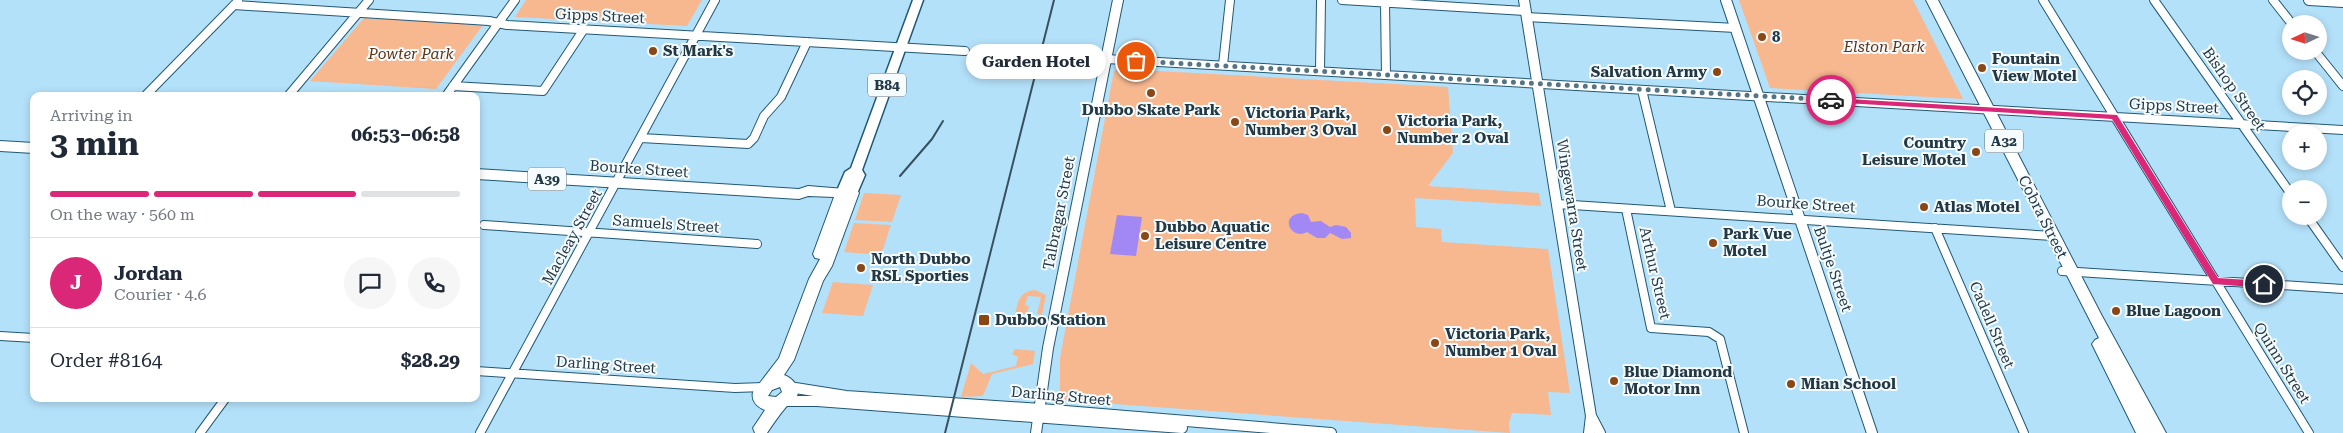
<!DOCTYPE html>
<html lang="en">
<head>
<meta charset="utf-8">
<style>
	:root { --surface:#fff; --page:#f6f6f7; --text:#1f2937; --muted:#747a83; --line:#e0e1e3; --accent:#db2777 }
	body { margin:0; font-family:"Roboto Serif",serif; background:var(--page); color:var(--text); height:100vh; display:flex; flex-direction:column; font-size:19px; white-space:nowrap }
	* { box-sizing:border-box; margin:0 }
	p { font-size:16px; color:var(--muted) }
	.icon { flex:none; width:28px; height:28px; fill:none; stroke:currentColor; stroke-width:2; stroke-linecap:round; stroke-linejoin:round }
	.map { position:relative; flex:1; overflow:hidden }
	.side { position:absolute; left:30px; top:92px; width:450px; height:310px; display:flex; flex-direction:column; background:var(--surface); border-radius:10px; box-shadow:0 2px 8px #0003 }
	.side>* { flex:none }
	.needle { width:32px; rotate:266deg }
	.tools { position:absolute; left:2282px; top:15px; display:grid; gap:10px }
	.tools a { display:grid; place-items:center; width:45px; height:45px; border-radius:50%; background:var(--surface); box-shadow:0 2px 8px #0003; font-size:25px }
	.pin { position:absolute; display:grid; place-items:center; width:42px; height:42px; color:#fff; margin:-21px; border:2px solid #fff; border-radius:50%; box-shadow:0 1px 5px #0007 }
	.courier { position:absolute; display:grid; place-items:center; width:50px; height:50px; margin:-25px; border:4px solid #db2777; border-radius:50%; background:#fff; color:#222; box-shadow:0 1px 6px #0007 }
	.bubble { position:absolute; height:35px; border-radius:18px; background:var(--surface); box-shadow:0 2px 8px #0003; font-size:16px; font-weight:700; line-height:35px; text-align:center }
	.head em { font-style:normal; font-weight:700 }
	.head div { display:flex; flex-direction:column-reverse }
	.head { display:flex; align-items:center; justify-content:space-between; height:85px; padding:0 20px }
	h1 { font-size:32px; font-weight:700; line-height:38px }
	.bar { display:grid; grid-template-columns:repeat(4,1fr); gap:8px 5px; align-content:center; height:60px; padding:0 20px }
	.bar i { height:6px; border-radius:4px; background:var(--line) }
	.bar .selected { background:var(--accent) }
	.bar p { grid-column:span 4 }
	.line { display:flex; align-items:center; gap:12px; padding:0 20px; border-top:1px solid var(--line) }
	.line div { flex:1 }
	.round { display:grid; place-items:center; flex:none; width:52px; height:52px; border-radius:26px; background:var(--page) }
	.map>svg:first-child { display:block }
</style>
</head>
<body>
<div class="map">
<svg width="2343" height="433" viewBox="0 0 2343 433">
	<rect width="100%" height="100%" fill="#b4e1fa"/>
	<path fill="#f7b78f" d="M526,0H702L687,26L515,17Z
		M1739,0H1913L1963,99L1770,88Z
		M364,18L483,25L436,89L310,81Z
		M1122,69L1448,87L1453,153L1428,186L1539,193L1541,206L1415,198L1416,227L1441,229L1442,242L1548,249L1570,393L1548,392L1551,415L1512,413L1509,423L1510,433L1060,400V358L1114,71Z
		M864,193L901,195L892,222L855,220Z
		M854,223L891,225L881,255L844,252Z
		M833,282L873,285L863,316L822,313Z
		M1035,290L1046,295L1042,315L1037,314L1041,297L1028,296L1025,305L1029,306L1027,314L1015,313C1019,300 1020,291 1035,290Z
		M1015,349L1035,351L1033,364L992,374L983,396L961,397L971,363L983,374L1016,366L1018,357L1012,354Z"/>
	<path fill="#a288f4" d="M1302,213L1308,215L1311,222L1321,221L1330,227L1336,225L1346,227L1351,233V238L1342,239L1330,233L1325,238H1317L1307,232C1291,241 1278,215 1302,213Z
		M1117,215L1142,217L1136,256L1110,254Z"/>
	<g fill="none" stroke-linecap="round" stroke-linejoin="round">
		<g stroke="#205873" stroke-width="10">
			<path id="minor" d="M1342,0L1525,11
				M2043,0L2309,433
				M2154,0L2291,194
				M2273,0L2292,24
				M1385,2L1386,75
				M234,5L489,21L507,25L965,51
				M1526,17L1736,28
				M2315,51L2343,86
				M1106,59L2343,130
				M1223,65L1230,0
				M1320,71L1321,0
				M453,86L543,91L584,29
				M1642,90L1671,211
				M145,96L238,1
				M288,96L369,0
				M446,96L515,0
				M641,138L748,144L754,138L764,116L781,97L807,42
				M1557,204L2053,236
				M1626,209L1651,328L1709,332L1720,339L1744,433
				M2307,216L2343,267
				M484,225L757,244
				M1935,228L2024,433
				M2062,271L2343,289
				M0,336L34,338
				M476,371L735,388L764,387
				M200,433L225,399
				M480,433L715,0"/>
		</g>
		<g stroke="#205873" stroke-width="12">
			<path id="tertiary" d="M1524,0L1591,416L1589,433
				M1726,0L1872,433
				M2309,0L2343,2
				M789,387L846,396L1041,409L1331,433
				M784,401H817L1182,428
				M1591,416L1600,433
				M1036,433L1048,348L1118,0"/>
		</g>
		<g stroke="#205873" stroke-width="3">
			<path id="primary" d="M913,0H923L862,170L865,175L856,196H838L836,193L845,172L851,168Z"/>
		</g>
		<g stroke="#205873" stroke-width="2">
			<path id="trunk" d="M1926,0H1938L2102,316L2166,433H2136L2092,344L2095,340L2099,338Z
				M0,141L34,143V153L0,151Z
				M476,169L799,189L808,186L857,190L859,193L832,266L823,281L794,360L784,375C792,378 801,387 797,396C795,401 789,404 786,407C779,415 773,424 767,433H755L753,428L765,410C757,407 751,401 753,392L779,358L809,279L820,259L815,258L813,254L834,197L808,196L799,199L476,179ZM780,387L782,392L776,397L768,396L772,390Z"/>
		</g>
		<use href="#minor" stroke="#fff" stroke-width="8"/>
		<use href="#tertiary" stroke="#fff" stroke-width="10"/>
		<use href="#primary" fill="#fff" fill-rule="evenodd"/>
		<use href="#trunk" fill="#fff" fill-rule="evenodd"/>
		<path stroke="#36505e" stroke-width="2" d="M900,176L932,139L943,121
			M945,433L1054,0"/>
	</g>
	<path fill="#db2777" d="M1831,98L2117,115L2218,278L2264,281L2269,284L2264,288L2213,284L2112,119L1829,102L1828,100Z"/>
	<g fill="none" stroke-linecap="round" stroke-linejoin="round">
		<path stroke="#557484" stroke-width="5" stroke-dasharray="0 9" d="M1136,61L1831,100"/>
	</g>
	<g fill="#894715" stroke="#f6fbfe" stroke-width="2">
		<circle cx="1762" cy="37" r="5"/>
		<circle cx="653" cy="51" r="5"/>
		<circle cx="1982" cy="68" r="5"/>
		<circle cx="1717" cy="72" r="5"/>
		<circle cx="1151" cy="93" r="5"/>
		<circle cx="1235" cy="122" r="5"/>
		<circle cx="1387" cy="130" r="5"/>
		<circle cx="1976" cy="152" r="5"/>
		<circle cx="1924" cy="207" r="5"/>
		<circle cx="1145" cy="236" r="5"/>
		<circle cx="1713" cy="243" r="5"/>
		<circle cx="861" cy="268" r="5"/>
		<circle cx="2116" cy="311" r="5"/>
		<rect x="978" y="314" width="12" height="12" rx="2.5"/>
		<circle cx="1435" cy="343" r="5"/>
		<circle cx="1614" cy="381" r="5"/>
		<circle cx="1791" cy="384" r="5"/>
	</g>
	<g text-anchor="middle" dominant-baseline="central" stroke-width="4" stroke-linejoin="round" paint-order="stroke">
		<g fill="#f6fbfe" stroke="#62737c" stroke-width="1">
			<rect x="868" y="73.5" width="38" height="23" rx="4"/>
			<rect x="1985" y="129.5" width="38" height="23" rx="4"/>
			<rect x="528" y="167.5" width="38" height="23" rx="4"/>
		</g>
		<g font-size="14" font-weight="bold" fill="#223945">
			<text x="887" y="85">B84</text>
			<text x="2004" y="141">A32</text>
			<text x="547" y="179">A39</text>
		</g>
		<g font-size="15" fill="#223945" stroke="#f6fbfe">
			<text transform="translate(600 16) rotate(3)">Gipps Street</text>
			<text transform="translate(2234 89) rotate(55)">Bishop Street</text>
			<text transform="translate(2174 106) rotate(3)">Gipps Street</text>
			<text transform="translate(639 169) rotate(4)">Bourke Street</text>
			<text transform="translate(1806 204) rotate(4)">Bourke Street</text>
			<text transform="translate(1572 205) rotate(81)">Wingewarra Street</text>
			<text transform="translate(1059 213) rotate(-79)">Talbragar Street</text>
			<text transform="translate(2043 217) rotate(63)">Cobra Street</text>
			<text transform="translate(666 224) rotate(4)">Samuels Street</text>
			<text transform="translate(572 237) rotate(-61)">Macleay Street</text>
			<text transform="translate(1833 269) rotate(71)">Bultje Street</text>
			<text transform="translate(1655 273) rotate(77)">Arthur Street</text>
			<text transform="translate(1992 325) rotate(67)">Cadell Street</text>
			<text transform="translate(2282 363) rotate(58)">Quinn Street</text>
			<text transform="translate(606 365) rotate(4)">Darling Street</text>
			<text transform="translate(1061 396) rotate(5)">Darling Street</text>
		</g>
		<g font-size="15" font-weight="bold" fill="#223945" stroke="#f6fbfe" text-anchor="start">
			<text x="1772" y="37">8</text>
			<text x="663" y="51">St Mark's</text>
			<text x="1992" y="59">Fountain<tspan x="1992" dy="17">View Motel</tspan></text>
			<text x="1707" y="72" text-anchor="end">Salvation Army</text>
			<text x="1151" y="110" text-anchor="middle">Dubbo Skate Park</text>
			<text x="1245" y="113">Victoria Park,<tspan x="1245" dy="17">Number 3 Oval</tspan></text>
			<text x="1397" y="121">Victoria Park,<tspan x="1397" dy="17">Number 2 Oval</tspan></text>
			<text x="1966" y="143" text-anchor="end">Country<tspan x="1966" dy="17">Leisure Motel</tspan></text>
			<text x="1934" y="207">Atlas Motel</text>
			<text x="1155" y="227">Dubbo Aquatic<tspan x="1155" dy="17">Leisure Centre</tspan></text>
			<text x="1723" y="234">Park Vue<tspan x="1723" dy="17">Motel</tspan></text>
			<text x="871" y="259">North Dubbo<tspan x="871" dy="17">RSL Sporties</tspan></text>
			<text x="2126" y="311">Blue Lagoon</text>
			<text x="995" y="320">Dubbo Station</text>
			<text x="1445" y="334">Victoria Park,<tspan x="1445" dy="17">Number 1 Oval</tspan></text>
			<text x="1624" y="372">Blue Diamond<tspan x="1624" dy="17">Motor Inn</tspan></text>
			<text x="1801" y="384">Mian School</text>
		</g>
		<g font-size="15" font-style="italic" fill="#5d3315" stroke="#f6fbfe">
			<text x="1884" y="47">Elston Park</text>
			<text x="411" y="54">Powter Park</text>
		</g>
	</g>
</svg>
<div class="tools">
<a><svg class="needle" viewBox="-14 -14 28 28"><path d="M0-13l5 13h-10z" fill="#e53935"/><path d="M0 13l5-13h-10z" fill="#747a83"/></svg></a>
<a><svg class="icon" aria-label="locate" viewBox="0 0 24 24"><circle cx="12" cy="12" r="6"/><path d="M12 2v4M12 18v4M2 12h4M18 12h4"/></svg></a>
<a>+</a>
<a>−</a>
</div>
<div class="pin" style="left:1136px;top:61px;background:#ea580c"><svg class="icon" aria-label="bag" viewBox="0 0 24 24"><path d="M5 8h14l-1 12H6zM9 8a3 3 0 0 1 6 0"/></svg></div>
<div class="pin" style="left:2264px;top:284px;background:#1f2937"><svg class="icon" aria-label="home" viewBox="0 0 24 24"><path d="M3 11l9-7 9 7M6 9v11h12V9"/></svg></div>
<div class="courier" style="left:1831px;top:100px"><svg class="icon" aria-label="car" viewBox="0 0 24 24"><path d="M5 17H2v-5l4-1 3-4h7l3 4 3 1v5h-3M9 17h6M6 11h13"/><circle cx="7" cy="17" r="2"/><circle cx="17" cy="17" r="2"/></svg></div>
<div class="bubble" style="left:966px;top:44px;width:140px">Garden Hotel</div>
<section class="side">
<div class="head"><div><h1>3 min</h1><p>Arriving in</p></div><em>06:53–06:58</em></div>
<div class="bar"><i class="selected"></i><i class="selected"></i><i class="selected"></i><i></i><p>On the way · 560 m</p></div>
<div class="line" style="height:90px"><b class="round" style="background:var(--accent);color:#fff">J</b><div><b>Jordan</b><p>Courier · 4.6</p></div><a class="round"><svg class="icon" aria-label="chat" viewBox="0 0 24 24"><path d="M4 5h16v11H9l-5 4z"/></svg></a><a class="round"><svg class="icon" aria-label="phone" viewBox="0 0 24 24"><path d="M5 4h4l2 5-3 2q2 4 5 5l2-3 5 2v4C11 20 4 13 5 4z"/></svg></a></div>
<div class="line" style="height:65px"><div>Order #8164</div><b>$28.29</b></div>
</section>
</div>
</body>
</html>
